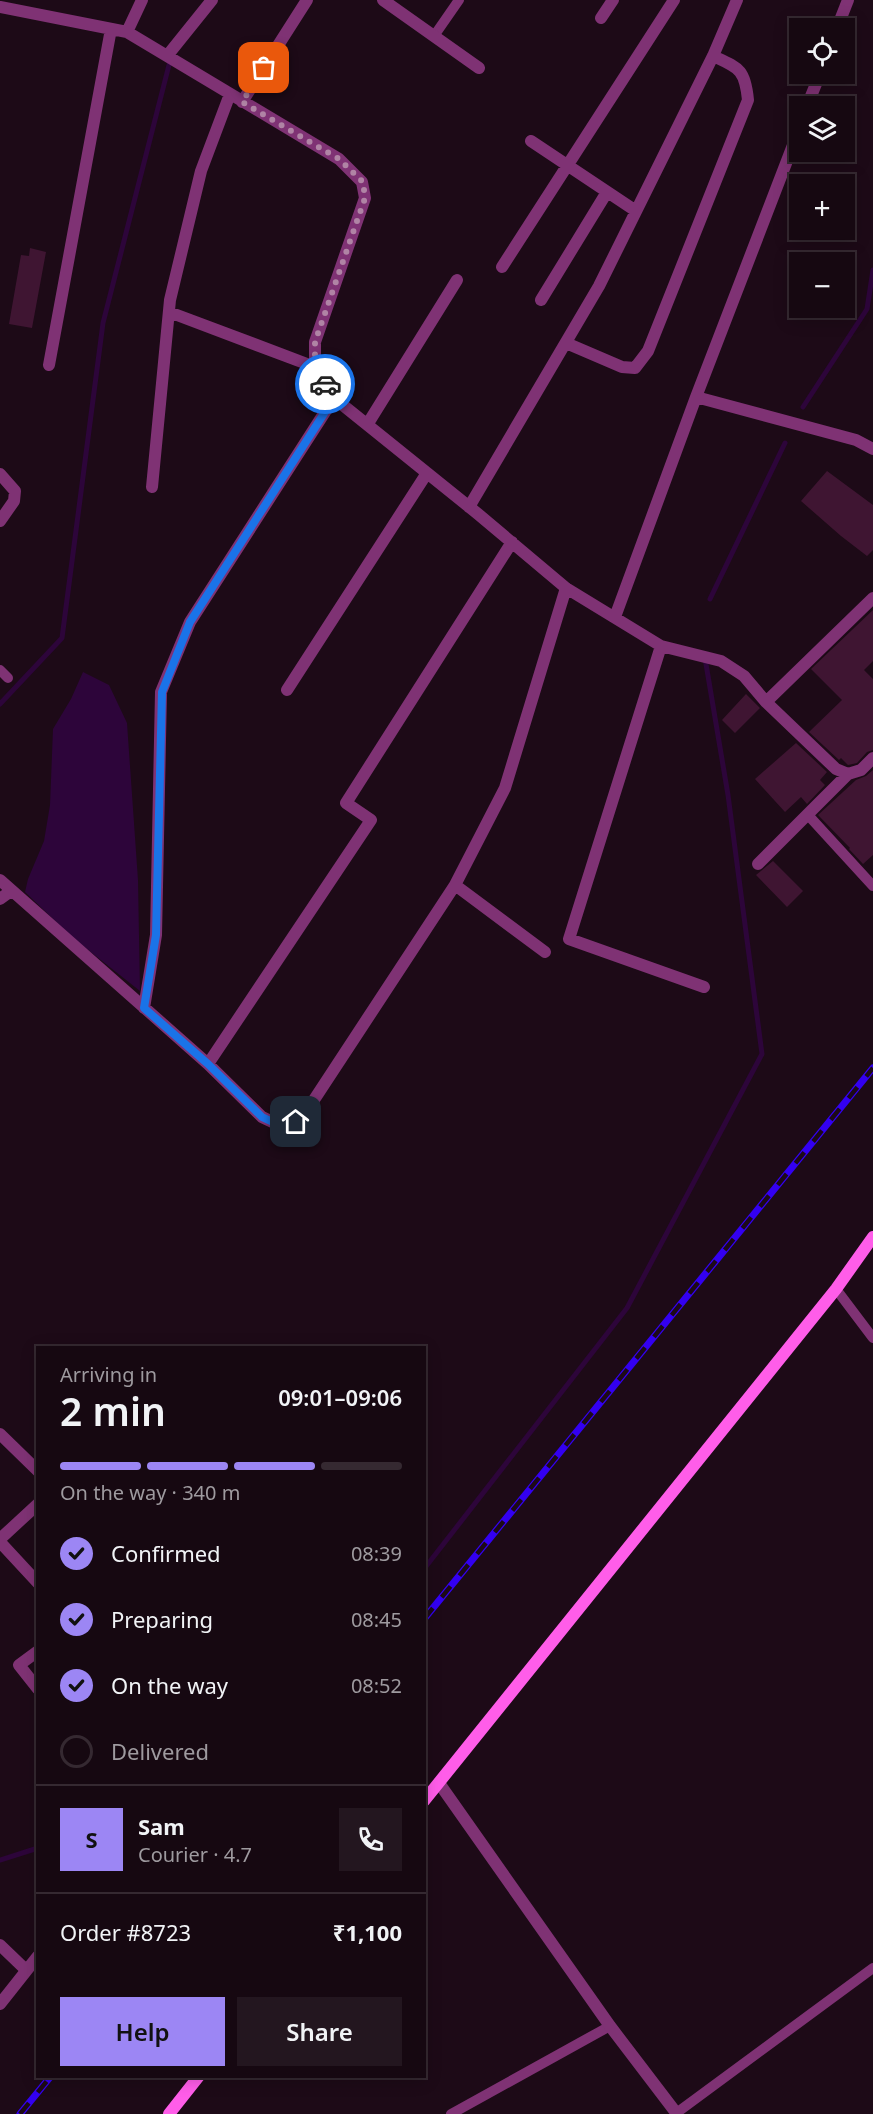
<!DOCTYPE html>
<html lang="en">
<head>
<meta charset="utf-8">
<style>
	:root { --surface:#160811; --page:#23161f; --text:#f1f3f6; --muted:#9e9a9f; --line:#352931; --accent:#9c86f4 }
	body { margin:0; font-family:"Noto Sans",sans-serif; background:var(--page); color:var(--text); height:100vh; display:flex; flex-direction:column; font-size:22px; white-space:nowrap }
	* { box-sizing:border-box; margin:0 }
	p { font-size:20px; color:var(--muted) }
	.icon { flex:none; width:33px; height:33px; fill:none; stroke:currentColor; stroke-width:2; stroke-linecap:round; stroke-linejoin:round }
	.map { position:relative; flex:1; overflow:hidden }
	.sheet { position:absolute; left:36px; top:1346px; width:390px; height:732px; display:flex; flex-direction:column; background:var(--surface); border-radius:0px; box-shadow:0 3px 15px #0003,0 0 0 2px var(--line) }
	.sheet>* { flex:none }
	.controls { position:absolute; left:789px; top:18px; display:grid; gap:12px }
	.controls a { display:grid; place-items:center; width:66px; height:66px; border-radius:0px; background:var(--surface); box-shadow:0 3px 15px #0003,0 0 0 2px var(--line); font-size:30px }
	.pin { position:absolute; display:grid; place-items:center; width:51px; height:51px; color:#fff; margin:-26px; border-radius:12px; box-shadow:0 3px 9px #0006 }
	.courier { position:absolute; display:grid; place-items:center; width:60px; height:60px; margin:-30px; border:4px solid #1a73e8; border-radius:50%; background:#fff; color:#222; box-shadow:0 2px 8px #0007 }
	.summary em { font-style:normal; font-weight:600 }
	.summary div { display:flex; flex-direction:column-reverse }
	.summary { display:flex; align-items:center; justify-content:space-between; height:102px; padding:0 24px }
	h1 { font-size:39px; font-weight:600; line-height:45px }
	.bar { display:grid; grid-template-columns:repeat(4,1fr); gap:9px 6px; align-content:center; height:72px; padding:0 24px }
	.bar i { height:8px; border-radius:4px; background:var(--line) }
	.bar .on { background:var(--accent) }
	.bar p { grid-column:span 4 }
	.line { display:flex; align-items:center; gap:15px; padding:0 24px; border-top:2px solid var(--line) }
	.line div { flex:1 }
	.round { display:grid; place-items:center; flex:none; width:63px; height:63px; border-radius:0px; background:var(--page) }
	ol { padding:0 24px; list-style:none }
	li { display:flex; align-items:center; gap:18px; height:66px }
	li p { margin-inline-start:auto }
	li .icon { padding:6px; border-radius:50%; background:var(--accent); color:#111; stroke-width:4 }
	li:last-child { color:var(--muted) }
	li i { width:33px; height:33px; border:3px solid var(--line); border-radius:50% }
	.cta { display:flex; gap:12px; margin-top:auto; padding:12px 24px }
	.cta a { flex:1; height:69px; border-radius:0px; background:var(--accent); color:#111; font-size:24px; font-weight:600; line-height:69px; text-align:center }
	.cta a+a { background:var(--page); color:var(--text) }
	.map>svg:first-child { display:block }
</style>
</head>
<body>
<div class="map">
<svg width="873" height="2114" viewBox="0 0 873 2114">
	<rect width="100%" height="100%" fill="#1d0a17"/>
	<path fill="#2d053a" d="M83,672L109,685L127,723L138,880L140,991L73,938L25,892L28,879L44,841L50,805L53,729L71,699Z"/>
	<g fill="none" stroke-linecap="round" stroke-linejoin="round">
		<path stroke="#2d053a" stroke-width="5" d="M803,407L867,309L873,270
			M710,599L785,443
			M0,704L62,638L103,323L169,65
			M424,1569L627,1308L762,1054L728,795L705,658
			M0,1860L38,1848"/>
	</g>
	<path fill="#3f1532" d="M30,248L46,252L32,328L9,324L21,255L29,256Z
		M827,471L873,505V550L867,556L841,536L801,501Z
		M873,610V661L864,670L873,679V750L867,752L857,763L848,765L841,758L839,760L809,732L842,700L811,669Z
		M746,694L760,708L735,733L722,720Z
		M796,743L827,772L820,780L825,785L807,804L801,797L785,812L755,779Z
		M873,770V855L863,864L849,849L850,848L818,815L856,780L866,776Z
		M773,861L803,891L787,907L756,875Z"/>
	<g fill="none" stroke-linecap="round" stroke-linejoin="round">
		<path stroke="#7f3274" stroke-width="10" d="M434,36L459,0
			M0,670L8,678
			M808,815L873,886
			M836,1289L873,1338
			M451,2114L610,2026
			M675,2114L873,1968"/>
		<path stroke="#7f3274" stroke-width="12" d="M383,0L479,68
			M0,7L127,32L339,159L362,182L365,198L315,342V367L334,398L478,514L566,588L661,646L721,661L744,676L766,702L836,769L848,774L861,770L873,758
			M601,18L613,0
			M837,28L848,0
			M127,32L142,0
			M167,56L212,0
			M242,102L307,0
			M807,106L820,74
			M531,141L636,211
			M502,267L674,0
			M541,300L607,192
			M169,312L315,367
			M566,343L622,367L635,368L648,351L748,100C745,69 739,68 713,56
			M49,365L111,29
			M696,397L856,440L873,449
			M367,425L457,280
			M0,474L15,491L14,501L0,521
			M152,487L170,300L201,171L230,94
			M469,507L599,286L713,56L737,0
			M615,617L696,397L800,127
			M661,646L569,939L704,987
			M287,690L427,473
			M766,702L873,598
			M758,864L848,774
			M0,880L208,1064L262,1117L281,1126L296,1121L308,1109L455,885L505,788L566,588
			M455,885L545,952
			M0,899L11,891
			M144,1008L156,935L161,692L190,622L334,398
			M208,1064L371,820L346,803L512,542
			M0,1434L38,1471
			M0,1539L38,1504
			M0,1542L38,1583
			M38,1651L19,1665L38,1689
			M439,1783L610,2026L677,2114
			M0,1945L26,1970
			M0,2004L38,1956"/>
		<path stroke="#ff5de9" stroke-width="12" d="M424,1801L836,1289L873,1237
			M169,2114L199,2076"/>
		<g stroke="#3300f1" stroke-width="7">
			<path id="rail" d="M424,1619L873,1068
				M20,2114L51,2076"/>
		</g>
		<use href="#rail" stroke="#1d0a17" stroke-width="4.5" stroke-dasharray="14" stroke-linecap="butt"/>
	</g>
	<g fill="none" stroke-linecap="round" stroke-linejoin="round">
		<path stroke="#b084a5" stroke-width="6" stroke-dasharray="0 10.8" d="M264,68L242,102L339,159L363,182L365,198L315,342V367L325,384"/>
		<path stroke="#1a73e8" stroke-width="8" d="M296,1122L281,1126L262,1117L208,1064L144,1008L156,935L162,692L190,622L334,398L325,384"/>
	</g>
</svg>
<div class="controls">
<a><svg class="icon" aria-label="locate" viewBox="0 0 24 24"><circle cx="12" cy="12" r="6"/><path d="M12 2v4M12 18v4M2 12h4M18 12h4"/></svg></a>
<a><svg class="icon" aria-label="layers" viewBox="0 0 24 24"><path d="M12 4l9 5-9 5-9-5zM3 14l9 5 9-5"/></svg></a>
<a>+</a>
<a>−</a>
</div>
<div class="pin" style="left:264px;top:68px;background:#ea580c"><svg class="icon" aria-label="bag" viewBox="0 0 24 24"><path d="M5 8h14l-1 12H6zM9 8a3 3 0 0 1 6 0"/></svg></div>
<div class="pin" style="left:296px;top:1122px;background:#1f2937"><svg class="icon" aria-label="home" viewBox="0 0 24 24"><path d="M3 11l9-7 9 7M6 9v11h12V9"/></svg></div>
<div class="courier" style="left:325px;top:384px"><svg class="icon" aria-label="car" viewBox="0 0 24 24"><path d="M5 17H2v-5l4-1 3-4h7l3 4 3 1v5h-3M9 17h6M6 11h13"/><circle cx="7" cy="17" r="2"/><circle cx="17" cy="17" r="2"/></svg></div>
<section class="sheet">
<div class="summary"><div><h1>2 min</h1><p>Arriving in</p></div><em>09:01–09:06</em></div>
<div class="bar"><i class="on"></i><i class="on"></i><i class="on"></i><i></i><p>On the way · 340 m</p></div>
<ol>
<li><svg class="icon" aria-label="check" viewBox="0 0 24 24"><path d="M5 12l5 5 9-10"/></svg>Confirmed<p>08:39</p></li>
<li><svg class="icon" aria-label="check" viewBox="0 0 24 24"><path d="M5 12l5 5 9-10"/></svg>Preparing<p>08:45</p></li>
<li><svg class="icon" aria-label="check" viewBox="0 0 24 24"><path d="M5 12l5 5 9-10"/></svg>On the way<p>08:52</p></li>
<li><i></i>Delivered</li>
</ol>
<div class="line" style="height:108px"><b class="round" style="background:var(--accent);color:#111">S</b><div><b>Sam</b><p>Courier · 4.7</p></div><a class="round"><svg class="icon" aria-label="phone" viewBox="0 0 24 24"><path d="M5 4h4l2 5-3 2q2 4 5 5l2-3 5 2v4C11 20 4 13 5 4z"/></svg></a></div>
<div class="line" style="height:78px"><div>Order #8723</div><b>₹1,100</b></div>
<div class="cta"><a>Help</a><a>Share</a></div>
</section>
</div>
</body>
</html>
